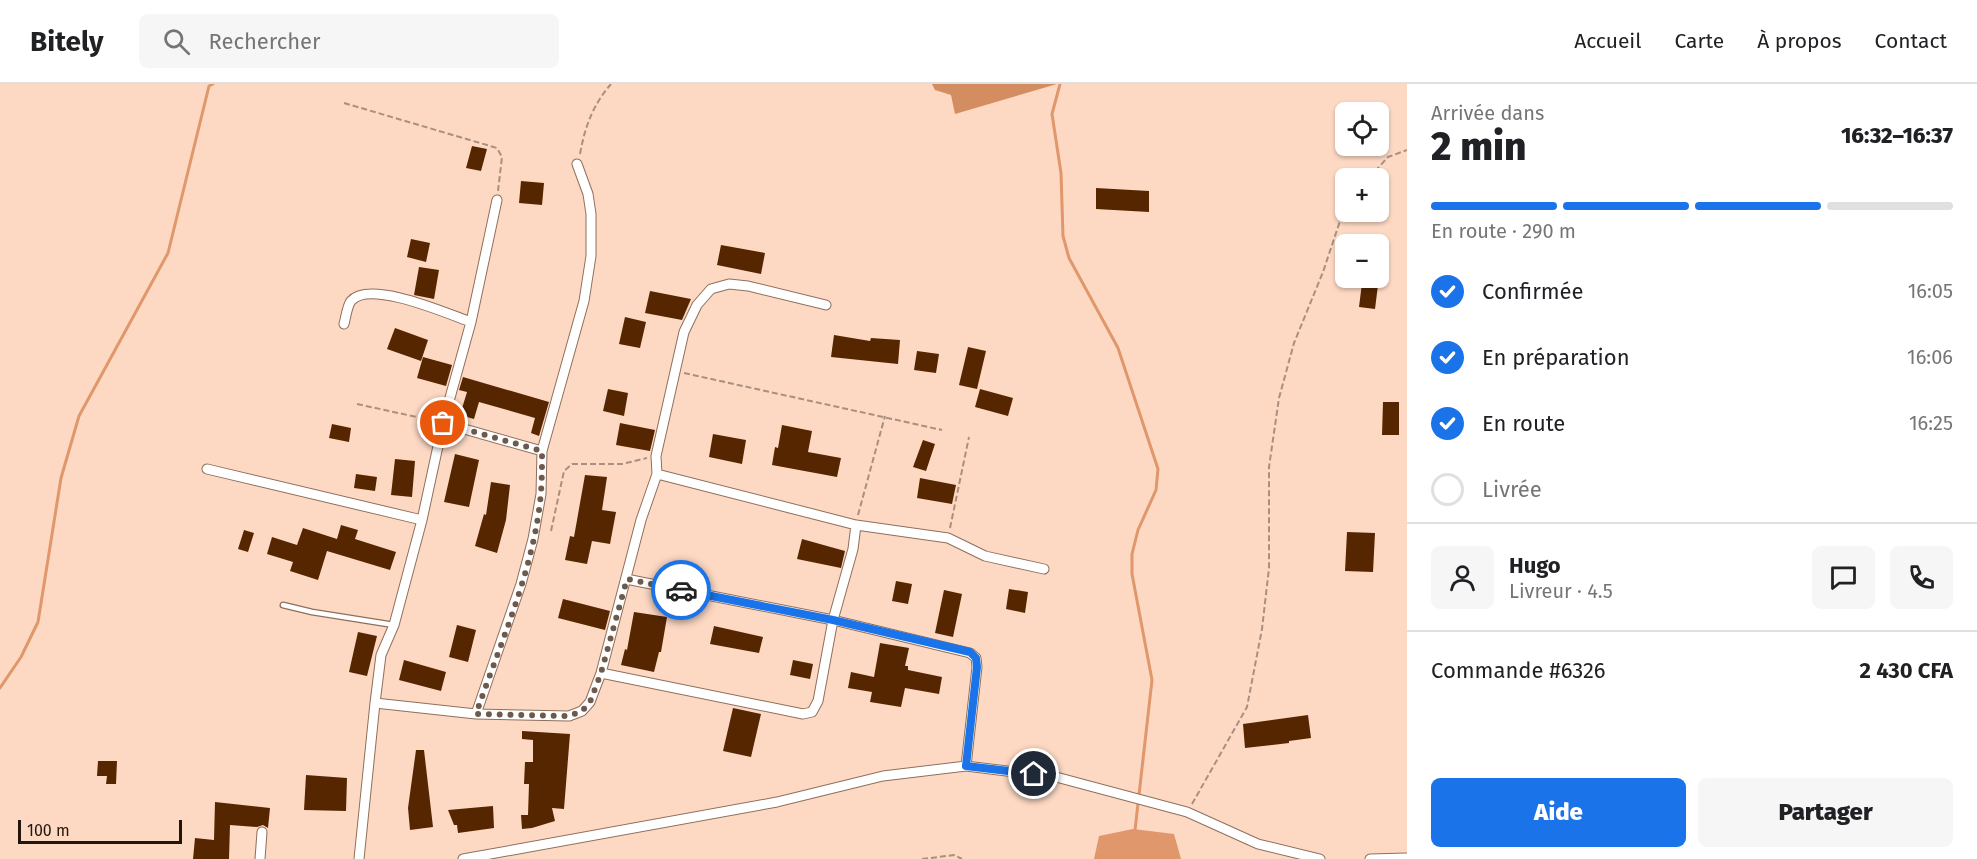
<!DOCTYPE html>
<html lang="fr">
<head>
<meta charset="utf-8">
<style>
	:root { --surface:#fff; --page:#f6f6f6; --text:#202124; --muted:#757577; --line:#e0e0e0; --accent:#1a73e8 }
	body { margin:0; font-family:"Fira Sans",sans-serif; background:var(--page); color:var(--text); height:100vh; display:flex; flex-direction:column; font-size:22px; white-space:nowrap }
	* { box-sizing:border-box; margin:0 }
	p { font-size:20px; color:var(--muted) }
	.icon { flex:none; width:33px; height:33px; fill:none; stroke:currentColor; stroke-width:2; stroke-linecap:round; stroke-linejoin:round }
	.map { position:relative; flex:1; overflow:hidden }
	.side { display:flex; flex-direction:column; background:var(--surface); width:570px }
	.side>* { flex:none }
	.buttons { position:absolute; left:1335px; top:18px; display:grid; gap:12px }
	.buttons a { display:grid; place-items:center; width:54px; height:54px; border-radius:9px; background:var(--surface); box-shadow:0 2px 4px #0004; font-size:30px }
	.scale { position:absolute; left:18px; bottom:15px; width:164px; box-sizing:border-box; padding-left:6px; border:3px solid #21150d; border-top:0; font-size:16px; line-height:21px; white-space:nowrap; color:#21150d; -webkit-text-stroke:4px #fdd9c4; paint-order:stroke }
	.pin { position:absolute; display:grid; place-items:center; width:51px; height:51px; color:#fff; margin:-26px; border:3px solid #fff; border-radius:50%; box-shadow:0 2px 6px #0007 }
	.courier { position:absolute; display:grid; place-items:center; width:60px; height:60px; margin:-30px; border:4px solid #1a73e8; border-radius:50%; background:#fff; color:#222; box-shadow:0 2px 8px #0007 }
	.headline em { font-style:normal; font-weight:800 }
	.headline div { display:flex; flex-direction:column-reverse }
	.headline { display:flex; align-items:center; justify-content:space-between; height:102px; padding:0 24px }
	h1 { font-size:39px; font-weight:800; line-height:45px }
	.bar { display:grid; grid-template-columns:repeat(4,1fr); gap:9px 6px; align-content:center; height:72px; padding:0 24px }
	.bar i { height:8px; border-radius:4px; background:var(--line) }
	.bar .active { background:var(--accent) }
	.bar p { grid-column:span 4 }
	.line { display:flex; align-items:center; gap:15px; padding:0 24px; border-top:2px solid var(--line) }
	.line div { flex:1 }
	.round { display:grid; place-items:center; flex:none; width:63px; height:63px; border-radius:9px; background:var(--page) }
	ol { padding:0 24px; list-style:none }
	li { display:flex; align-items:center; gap:18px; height:66px }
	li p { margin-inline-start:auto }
	li .icon { padding:6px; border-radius:50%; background:var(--accent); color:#fff; stroke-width:4 }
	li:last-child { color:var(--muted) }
	li i { width:33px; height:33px; border:3px solid var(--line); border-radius:50% }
	.primary-button { display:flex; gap:12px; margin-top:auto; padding:12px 24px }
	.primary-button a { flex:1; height:69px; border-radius:9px; background:var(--accent); color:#fff; font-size:24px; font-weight:800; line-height:69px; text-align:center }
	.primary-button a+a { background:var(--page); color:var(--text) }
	header { display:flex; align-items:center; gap:36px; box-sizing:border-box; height:84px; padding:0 30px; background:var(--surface); border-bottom:2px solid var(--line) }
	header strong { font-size:28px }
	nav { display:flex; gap:33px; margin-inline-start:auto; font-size:21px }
	.search { width:420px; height:54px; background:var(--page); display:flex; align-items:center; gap:15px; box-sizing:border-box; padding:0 21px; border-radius:9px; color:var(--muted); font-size:22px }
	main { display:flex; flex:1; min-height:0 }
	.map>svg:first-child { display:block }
</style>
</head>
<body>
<header>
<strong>Bitely</strong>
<div class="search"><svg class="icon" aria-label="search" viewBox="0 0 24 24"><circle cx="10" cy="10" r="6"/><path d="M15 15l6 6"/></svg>Rechercher</div>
<nav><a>Accueil</a><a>Carte</a><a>À propos</a><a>Contact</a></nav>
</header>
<main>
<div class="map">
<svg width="1407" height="775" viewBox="0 0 1407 775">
	<rect width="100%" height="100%" fill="#fdd9c4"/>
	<path fill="#d48d61" d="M932,0H1057L955,30L951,11L935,6Z"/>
	<path fill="#df976b" d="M1133,745L1174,750L1181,775H1094L1099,752Z"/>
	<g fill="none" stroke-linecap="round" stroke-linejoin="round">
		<path stroke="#df976b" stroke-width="3" d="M1060,0L1052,30L1061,89L1063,152L1069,174L1118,264L1158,385L1156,406L1138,446L1132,470V490L1152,596L1135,746
			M0,604L21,573L38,538L61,394L79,332L168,169L209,2L213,0"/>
	</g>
	<path fill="#552600" d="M472,62L487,65L481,87L466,84Z
		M521,97L544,99L542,121L519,119Z
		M1096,104L1149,107V128L1096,125Z
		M411,155L430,159L426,178L407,173Z
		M721,161L765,169L761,190L717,181Z
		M419,183L439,186L434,215L414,211Z
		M1362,199L1378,201L1375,225L1359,223Z
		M650,207L691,215L682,236L645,229Z
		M625,233L646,238L640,264L619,260Z
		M395,244L428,256L421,277L387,265Z
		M834,251L870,257L871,254L900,256L898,280L831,273Z
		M968,263L986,267L977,305L959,301Z
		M917,267L939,270L936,289L914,286Z
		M423,273L452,281L446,302L417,294Z
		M463,293L549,318L539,352L531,349L535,334L479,318L474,335L460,331L467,308L459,306Z
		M608,305L628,309L624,332L603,327Z
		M980,305L1013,314L1008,332L975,323Z
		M1383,318H1399V351H1382Z
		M620,339L655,346L650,367L616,361Z
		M332,340L351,344L349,358L329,354Z
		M782,341L812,347L808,368L841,374L837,393L772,381L775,363L778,364Z
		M713,350L746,356L742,380L709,373Z
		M923,356L935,360L926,387L913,383Z
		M455,370L479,376L469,423L444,418Z
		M395,375L415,377L412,413L391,411Z
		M356,390L377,393L375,407L354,404Z
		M585,391L607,393L602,426L616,428L610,460L592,457L587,480L565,476L570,452L574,453Z
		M920,394L956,401L952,420L917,414Z
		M491,398L510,401L506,436L497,469L475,462L484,430L486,431Z
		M341,441L358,446L355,455L396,468L390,486L327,467L318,496L290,487L293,478L267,470L272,453L297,461L303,444L337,455Z
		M244,446L254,449L248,468L238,465Z
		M1347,448L1375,449L1373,488L1345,487Z
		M802,455L845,467L841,484L797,475Z
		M896,497L912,500L908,520L892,517Z
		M1009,505L1028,508L1025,529L1006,525Z
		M944,506L962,510L953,553L935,549Z
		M563,515L610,527L605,546L558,534Z
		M634,528L667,533L661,568H659L654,588L621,581L625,565L627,566Z
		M457,541L476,546L468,578L449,573Z
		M714,542L763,553L759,569L710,560Z
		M358,548L377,552L367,592L349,588Z
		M880,559L909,564L905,582H908V586L942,593L939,610L905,604L901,623L870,618L872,608L848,604L851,588L874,593Z
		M404,576L446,588L441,607L399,596Z
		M793,576L813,580L810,595L790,591Z
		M733,624L761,630L751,673L723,667Z
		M1308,631L1311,654L1289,657V659L1245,664L1243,640Z
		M522,647L570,650L564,725L552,724L555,737L532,744L522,745L521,731H528L529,700H524L525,678H533V656L522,655Z
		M416,666H424L433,743L410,746L408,724Z
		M98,677H117L116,700H106L107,692H97Z
		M306,691L347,694L346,727L304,726Z
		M215,718L270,724L268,744L263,741L257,743L230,741L229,775H193L195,754L214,756Z
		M493,722L494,744L458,749L457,741H454L448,726Z"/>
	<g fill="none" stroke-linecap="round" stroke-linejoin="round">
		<g stroke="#8f6f5c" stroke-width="7">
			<path id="lane" d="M283,521L312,528L394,541"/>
		</g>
		<g stroke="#8f6f5c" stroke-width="11">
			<path id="street" d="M344,240C346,233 347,222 351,217C369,195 448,230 471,238
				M443,339L542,367
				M207,385L422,436
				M657,390L856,441L948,454L985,472L1044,485
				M626,495L833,536L853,465L856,441
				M601,589L803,630L812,628L818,617L833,536L970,569L976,574L977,583L966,682
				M375,619L476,630L569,632L582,627L590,618L601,589L641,436L657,390L656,372L684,248L697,221L711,205L729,200L748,202L826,221
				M476,630L521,500L533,455L541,410L542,367L584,217L591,172V130L588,110L577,80
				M260,775L262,748
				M359,775L375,619L381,571L394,541L422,436L443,339L471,238L497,116
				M463,775L777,718L883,692L966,682L1056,693L1187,728L1258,760L1320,775
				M1370,775L1407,774"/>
		</g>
		<path stroke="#aa8f7f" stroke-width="2" stroke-dasharray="6 3" stroke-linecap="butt" d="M344,19L497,64L502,73L498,107
			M580,70C585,42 593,21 611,0
			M1369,94L1388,73L1407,66
			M684,289L942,346
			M357,320L435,337
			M858,431L885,332
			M950,444L969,353
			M551,447L564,387L572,380H622L647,374
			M1192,720L1247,623L1262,545L1269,484V383L1279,314L1294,259L1323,188L1340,137L1346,128
			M922,775L954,771L962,775"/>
		<use href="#lane" stroke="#fff" stroke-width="4.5"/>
		<use href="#street" stroke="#fff" stroke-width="9"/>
	</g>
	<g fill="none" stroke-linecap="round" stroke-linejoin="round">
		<path stroke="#6e5a4d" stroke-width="6" stroke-dasharray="0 10.8" d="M443,339L542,367C542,381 542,395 541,408C535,483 500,560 476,630L569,632L582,627L590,618L601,589L627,495L681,506"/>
		<path stroke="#1a73e8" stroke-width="8" d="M681,506L833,536L970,568L976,574L977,583L966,682L1034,690"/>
	</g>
</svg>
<div class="buttons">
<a><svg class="icon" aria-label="locate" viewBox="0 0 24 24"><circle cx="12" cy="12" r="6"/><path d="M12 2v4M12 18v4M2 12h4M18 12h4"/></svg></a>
<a>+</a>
<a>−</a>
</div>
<div class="scale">100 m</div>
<div class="pin" style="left:443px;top:339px;background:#ea580c"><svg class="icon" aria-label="bag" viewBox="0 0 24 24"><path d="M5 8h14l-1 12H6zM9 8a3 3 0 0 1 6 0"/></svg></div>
<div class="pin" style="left:1034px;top:690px;background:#1f2937"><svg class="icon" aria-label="home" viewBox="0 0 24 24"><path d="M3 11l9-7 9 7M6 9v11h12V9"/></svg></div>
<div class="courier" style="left:681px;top:506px"><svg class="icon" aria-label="car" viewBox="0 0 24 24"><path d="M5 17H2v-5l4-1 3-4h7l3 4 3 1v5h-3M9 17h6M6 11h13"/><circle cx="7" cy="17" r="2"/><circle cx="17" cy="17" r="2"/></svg></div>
</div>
<section class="side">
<div class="headline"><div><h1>2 min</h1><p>Arrivée dans</p></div><em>16:32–16:37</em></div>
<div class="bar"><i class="active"></i><i class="active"></i><i class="active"></i><i></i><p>En route · 290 m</p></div>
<ol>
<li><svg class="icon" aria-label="check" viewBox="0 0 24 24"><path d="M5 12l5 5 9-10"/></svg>Confirmée<p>16:05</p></li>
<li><svg class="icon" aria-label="check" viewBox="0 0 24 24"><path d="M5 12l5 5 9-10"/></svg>En préparation<p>16:06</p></li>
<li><svg class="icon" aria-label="check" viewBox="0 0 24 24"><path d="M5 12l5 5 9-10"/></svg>En route<p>16:25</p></li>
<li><i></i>Livrée</li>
</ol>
<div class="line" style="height:108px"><a class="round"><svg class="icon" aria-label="person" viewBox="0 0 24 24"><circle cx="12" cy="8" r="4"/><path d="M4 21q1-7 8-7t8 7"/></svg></a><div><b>Hugo</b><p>Livreur · 4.5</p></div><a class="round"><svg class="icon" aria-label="chat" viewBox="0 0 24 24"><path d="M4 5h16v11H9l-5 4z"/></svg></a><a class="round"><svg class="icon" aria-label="phone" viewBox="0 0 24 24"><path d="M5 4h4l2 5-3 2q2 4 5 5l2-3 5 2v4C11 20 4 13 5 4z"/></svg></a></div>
<div class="line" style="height:78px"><div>Commande #6326</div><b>2 430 CFA</b></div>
<div class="primary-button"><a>Aide</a><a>Partager</a></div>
</section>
</main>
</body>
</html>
